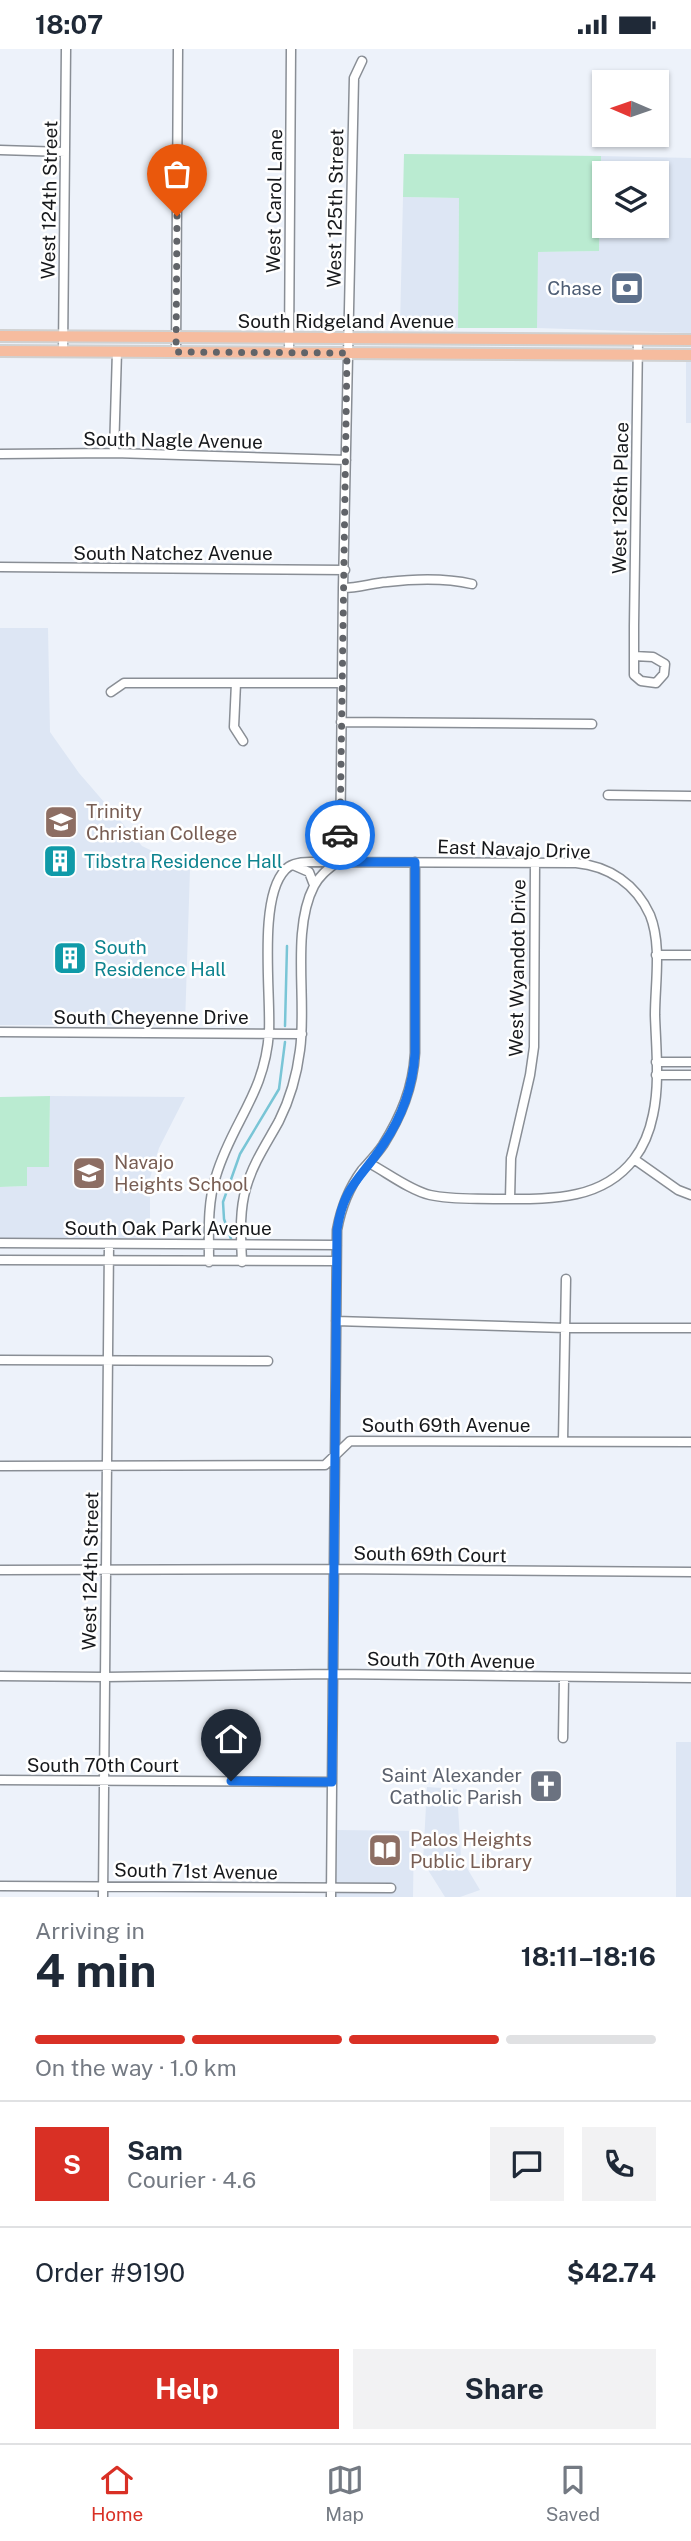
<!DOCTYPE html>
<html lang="en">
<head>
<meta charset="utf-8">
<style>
	:root { --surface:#fff; --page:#f2f2f3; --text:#1f2937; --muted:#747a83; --line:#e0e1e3; --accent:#d93025 }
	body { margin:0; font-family:"Public Sans",sans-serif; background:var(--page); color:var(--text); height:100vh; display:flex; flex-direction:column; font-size:26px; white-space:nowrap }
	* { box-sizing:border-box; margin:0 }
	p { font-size:23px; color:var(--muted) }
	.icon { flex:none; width:38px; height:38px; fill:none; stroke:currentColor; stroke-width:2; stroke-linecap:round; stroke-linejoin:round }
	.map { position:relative; height:1848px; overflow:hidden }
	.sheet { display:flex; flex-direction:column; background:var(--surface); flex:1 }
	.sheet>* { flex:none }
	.needle { width:46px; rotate:272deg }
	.buttons { position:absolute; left:592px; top:21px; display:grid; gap:14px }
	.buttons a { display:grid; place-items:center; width:77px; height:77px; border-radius:0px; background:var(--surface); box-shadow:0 2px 5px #0004; font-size:35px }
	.pin { position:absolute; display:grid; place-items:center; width:60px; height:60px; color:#fff; margin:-72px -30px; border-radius:50% 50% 50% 0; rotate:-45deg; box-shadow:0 0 7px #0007 }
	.pin .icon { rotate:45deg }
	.courier { position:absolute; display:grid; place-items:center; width:70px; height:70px; margin:-35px; border:5px solid #1a73e8; border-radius:50%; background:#fff; color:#222; box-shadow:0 2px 9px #0007 }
	.head em { font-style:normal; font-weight:700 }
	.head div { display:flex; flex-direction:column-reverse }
	.head { display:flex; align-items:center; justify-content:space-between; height:119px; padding:0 35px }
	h1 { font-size:46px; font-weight:700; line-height:52px }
	.bar { display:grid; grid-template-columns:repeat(4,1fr); gap:10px 7px; align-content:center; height:84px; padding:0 35px }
	.bar i { height:9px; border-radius:5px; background:var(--line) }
	.bar .active { background:var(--accent) }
	.bar p { grid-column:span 4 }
	.line { display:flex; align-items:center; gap:18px; padding:0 35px; border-top:2px solid var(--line) }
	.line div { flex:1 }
	.round { display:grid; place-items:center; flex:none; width:74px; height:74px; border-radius:0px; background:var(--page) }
	.primary-button { display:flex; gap:14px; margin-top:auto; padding:14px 35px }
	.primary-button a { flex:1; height:80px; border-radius:0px; background:var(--accent); color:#fff; font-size:28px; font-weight:700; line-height:80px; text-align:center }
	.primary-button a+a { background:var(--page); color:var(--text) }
	.status { display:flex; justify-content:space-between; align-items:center; height:49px; padding:0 35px; background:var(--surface); direction:ltr }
	.status svg { height:19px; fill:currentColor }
	.tabs { display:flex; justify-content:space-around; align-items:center; height:98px; border-top:2px solid var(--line); background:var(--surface); font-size:19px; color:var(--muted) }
	.tabs a { display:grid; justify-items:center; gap:4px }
	.tabs .active { color:var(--accent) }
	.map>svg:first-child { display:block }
</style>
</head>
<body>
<div class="status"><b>18:07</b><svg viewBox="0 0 49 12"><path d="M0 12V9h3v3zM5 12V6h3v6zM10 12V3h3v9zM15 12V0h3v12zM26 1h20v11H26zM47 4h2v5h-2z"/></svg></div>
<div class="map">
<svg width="691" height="1848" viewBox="0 0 691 1848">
	<rect width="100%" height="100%" fill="#edf2fa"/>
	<path fill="#dde6f4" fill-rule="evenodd" d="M601,107L691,109V284L537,279V203L599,202ZM604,124H656V177H604Z
		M403,148L459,149L458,279L400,278Z
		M686,309H691V374H686Z
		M0,579H48L50,683L79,724L142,797L190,820L185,976H0Z
		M50,1047L185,1048L159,1099L150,1129V1191L0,1189V1138L27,1137V1118L49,1117Z
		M676,1693H691V1848H676Z
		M427,1738L457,1740L461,1809L480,1841L460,1848H445L423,1813Z
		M337,1781L414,1782L413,1848H336Z"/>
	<path fill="#baebd1" d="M404,105L601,107L599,202L538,203L537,279H458L459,149L403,148Z
		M50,1047L49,1118H27V1137L0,1138V1048Z"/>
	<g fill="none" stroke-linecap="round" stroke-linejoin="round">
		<path stroke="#79c5d6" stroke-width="2.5" d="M285,977L287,897
			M231,1190L224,1170L223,1153L240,1105L279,1040L285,993"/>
		<g stroke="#898e95" stroke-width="11">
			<path id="minor" d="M0,101L65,103
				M63,302L66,0
				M176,303L178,0
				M289,303L291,0
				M114,404L117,302
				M0,405L114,404L346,411
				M0,518L345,521
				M343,539C359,539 372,534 387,533C413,530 446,529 472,535
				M634,607L653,608L665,615L664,625L656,634L641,632L634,626V577L638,290
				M236,634L234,678L243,692
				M111,643L124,634H341
				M341,673L592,675
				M608,746L691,747
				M340,813L343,539L354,29L362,12
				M293,816L309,823L314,836
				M656,906H691
				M0,983L302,985
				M656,1013H691
				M656,1026H691
				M634,1110L678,1141L691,1146
				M510,1150L511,1109L530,1026L534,998L535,813
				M0,1194L337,1196
				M0,1211L336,1212
				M209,1213C209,1184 207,1155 216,1127C232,1073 265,1045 269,983C271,944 258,849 285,821C291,814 302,813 310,813L576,814C609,817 636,835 650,866C662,896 655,934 655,966C656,999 660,1034 653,1066C650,1081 644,1097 634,1110C601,1153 547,1150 498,1150C475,1149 452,1151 430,1146C411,1142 386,1123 369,1114
				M242,1213C241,1188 239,1163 246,1139C253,1114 267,1094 279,1072C290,1050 297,1025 300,1001C307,952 291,881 314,837C319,827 327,821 336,814
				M336,1272L566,1279H691
				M0,1311L268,1312
				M563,1392L566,1230
				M0,1417L325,1416L350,1392L691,1393
				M0,1521L334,1520L691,1523
				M0,1627L105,1628L333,1625L691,1629
				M563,1689L564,1629
				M0,1731L332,1733
				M0,1837L391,1839
				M103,1848L109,1195
				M331,1848L337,1181C341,1159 348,1140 362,1121C369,1113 377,1105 383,1096C401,1067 413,1039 415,1004V813"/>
		</g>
		<g stroke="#d0d1d1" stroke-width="14">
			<path id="major" d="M0,287L691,291
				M0,302L691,306"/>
		</g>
		<use href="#minor" stroke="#fff" stroke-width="8"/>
		<use href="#major" stroke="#f6bc9f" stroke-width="10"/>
	</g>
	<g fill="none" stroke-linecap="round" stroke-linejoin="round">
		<path stroke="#616469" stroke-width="7" stroke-dasharray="0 12.6" d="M177,167L176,303L347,304L340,786"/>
		<path stroke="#1a73e8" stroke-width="9" d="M231,1732L332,1733L337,1181C344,1136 360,1131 383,1096C402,1068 413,1038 415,1004V813H340V786"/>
	</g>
	<defs>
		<g id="bank-square" transform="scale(1.75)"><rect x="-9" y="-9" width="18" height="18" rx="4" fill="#5c6f8a" stroke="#fff"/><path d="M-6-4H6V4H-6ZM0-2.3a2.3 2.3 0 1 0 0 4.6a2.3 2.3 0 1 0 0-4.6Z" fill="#fff"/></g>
		<g id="university-square" transform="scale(1.75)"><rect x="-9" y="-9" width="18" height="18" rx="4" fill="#8d6e63" stroke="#fff"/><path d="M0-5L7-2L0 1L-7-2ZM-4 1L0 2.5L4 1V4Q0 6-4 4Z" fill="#fff"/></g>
		<g id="building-square" transform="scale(1.75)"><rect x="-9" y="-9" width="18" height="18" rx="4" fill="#0f9aa8" stroke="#fff"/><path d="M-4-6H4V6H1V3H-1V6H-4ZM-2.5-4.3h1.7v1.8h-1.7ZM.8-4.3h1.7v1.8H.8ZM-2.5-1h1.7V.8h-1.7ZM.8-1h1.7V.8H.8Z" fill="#fff"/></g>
		<g id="school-square" transform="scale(1.75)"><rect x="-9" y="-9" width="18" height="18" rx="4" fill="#8d6e63" stroke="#fff"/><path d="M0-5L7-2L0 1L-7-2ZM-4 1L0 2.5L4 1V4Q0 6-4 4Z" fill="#fff"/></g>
		<g id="church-square" transform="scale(1.75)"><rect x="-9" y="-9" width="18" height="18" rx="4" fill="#6b7280" stroke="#fff"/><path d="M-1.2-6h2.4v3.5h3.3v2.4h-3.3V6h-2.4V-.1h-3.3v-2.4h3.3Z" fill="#fff"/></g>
		<g id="library-square" transform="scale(1.75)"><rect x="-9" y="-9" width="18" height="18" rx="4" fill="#8d6e63" stroke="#fff"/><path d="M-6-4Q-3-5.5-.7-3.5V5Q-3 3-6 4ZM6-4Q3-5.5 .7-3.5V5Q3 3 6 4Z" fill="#fff"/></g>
	</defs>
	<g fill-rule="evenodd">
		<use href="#bank-square" x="627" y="239"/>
		<use href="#university-square" x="61" y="773"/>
		<use href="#building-square" x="60" y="812"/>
		<use href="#building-square" x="70" y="909"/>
		<use href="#school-square" x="89" y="1124"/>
		<use href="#church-square" x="546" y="1737"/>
		<use href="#library-square" x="385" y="1801"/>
	</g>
	<g text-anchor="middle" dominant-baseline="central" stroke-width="5" stroke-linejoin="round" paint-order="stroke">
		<g font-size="19" fill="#16181b" stroke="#fff">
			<text transform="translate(49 151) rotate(-89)">West 124th Street</text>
			<text transform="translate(274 152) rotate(-89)">West Carol Lane</text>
			<text transform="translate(335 159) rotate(-89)">West 125th Street</text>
			<text x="346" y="272">South Ridgeland Avenue</text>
			<text transform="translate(173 391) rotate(1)">South Nagle Avenue</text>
			<text transform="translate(620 449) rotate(-89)">West 126th Place</text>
			<text x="173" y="504">South Natchez Avenue</text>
			<text transform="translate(514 800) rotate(2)">East Navajo Drive</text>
			<text transform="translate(517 919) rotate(-89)">West Wyandot Drive</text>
			<text x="151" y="968">South Cheyenne Drive</text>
			<text x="168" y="1179">South Oak Park Avenue</text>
			<text x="446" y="1376">South 69th Avenue</text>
			<text transform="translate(430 1505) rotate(1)">South 69th Court</text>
			<text transform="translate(90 1522) rotate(-89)">West 124th Street</text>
			<text transform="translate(451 1611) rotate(1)">South 70th Avenue</text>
			<text x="103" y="1716">South 70th Court</text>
			<text transform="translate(196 1822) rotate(1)">South 71st Avenue</text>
		</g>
		<g font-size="19" fill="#4e5e75" stroke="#fff" text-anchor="end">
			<text x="602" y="239">Chase</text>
		</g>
		<g font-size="19" fill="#785e54" stroke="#fff" text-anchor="start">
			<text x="86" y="762">Trinity<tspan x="86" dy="22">Christian College</tspan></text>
			<text x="114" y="1113">Navajo<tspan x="114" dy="22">Heights School</tspan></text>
			<text x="410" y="1790">Palos Heights<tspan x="410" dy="22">Public Library</tspan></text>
		</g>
		<g font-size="19" fill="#0d838f" stroke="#fff" text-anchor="start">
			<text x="84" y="812">Tibstra Residence Hall</text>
			<text x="94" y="898">South<tspan x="94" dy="22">Residence Hall</tspan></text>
		</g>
		<g font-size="19" fill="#5b616d" stroke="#fff" text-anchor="end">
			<text x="522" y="1726">Saint Alexander<tspan x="522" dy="22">Catholic Parish</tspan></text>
		</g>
	</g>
</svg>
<div class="buttons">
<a><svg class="needle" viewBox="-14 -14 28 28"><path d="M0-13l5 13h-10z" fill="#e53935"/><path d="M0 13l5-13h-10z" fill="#747a83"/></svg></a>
<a><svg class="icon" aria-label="layers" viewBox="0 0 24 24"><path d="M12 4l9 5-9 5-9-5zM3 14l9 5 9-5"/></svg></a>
</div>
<div class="pin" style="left:177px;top:167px;background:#ea580c"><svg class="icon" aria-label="bag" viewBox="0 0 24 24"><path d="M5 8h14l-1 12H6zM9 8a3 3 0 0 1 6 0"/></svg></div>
<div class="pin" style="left:231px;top:1732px;background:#1f2937"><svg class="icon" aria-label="home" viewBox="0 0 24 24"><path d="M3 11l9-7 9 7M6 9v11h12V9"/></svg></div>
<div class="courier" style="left:340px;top:786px"><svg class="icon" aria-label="car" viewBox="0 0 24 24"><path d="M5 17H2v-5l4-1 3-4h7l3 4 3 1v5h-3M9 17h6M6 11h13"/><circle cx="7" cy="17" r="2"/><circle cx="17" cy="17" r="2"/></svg></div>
</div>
<section class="sheet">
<div class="head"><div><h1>4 min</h1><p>Arriving in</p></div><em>18:11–18:16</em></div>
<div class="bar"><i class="active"></i><i class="active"></i><i class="active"></i><i></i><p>On the way · 1.0 km</p></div>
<div class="line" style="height:126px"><b class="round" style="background:var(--accent);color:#fff">S</b><div><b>Sam</b><p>Courier · 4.6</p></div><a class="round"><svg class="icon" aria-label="chat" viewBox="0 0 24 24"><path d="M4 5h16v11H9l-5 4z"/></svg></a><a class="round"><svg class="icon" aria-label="phone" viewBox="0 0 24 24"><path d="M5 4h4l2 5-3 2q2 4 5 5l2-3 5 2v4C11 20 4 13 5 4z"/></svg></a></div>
<div class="line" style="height:91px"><div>Order #9190</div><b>$42.74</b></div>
<div class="primary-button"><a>Help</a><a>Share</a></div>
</section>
<nav class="tabs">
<a class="active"><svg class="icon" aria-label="home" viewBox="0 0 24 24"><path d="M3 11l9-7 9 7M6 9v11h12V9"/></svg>Home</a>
<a><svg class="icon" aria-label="map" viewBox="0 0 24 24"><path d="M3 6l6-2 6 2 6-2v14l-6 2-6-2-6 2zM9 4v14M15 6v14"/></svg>Map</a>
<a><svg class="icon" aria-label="saved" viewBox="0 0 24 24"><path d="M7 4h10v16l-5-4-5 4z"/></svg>Saved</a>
</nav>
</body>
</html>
